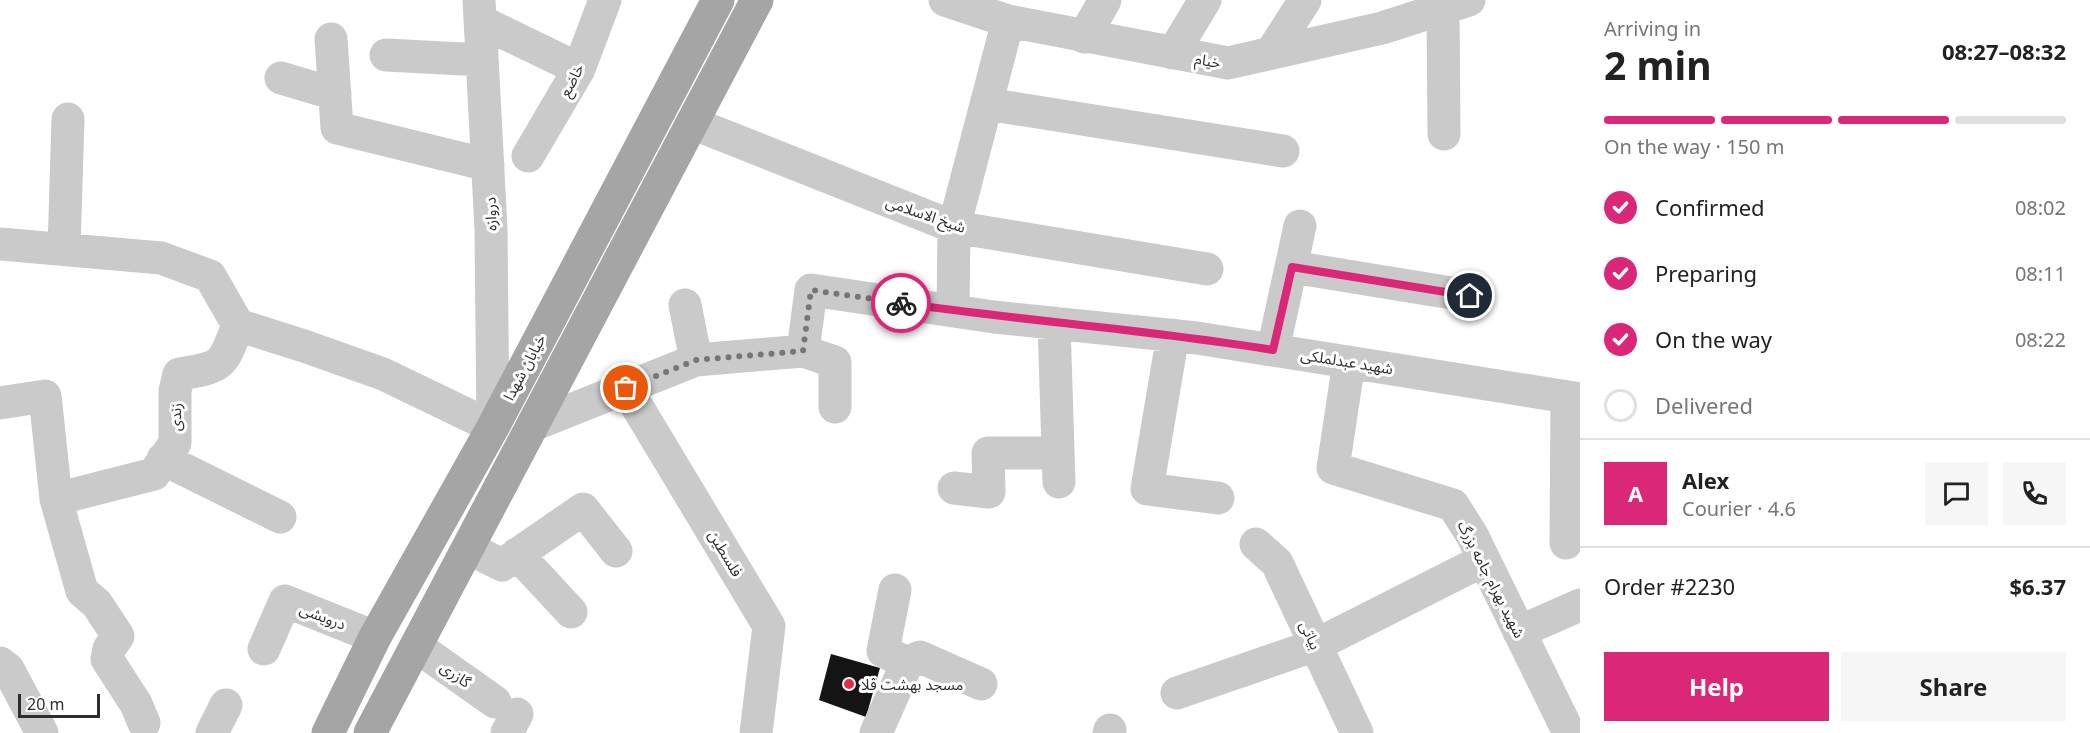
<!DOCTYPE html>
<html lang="en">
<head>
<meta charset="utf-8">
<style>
	:root { --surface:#fff; --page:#f6f6f6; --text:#222; --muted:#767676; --line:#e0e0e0; --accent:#db2777 }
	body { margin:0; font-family:"Noto Sans","Noto Sans Arabic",sans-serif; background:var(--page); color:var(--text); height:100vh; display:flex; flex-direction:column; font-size:22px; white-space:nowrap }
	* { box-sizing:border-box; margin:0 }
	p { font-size:20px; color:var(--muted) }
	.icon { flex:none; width:33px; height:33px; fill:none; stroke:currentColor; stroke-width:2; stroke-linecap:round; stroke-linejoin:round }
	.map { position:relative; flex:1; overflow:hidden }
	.sheet { display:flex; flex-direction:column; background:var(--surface); width:510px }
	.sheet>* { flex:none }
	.scale { position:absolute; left:18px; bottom:15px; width:82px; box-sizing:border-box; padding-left:6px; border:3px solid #2d2d2d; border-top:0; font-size:16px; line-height:21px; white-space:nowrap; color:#2d2d2d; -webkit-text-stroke:4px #fff; paint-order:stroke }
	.pin { position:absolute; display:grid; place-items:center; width:51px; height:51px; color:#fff; margin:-26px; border:3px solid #fff; border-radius:50%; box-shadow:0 2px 6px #0007 }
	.courier { position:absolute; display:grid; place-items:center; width:60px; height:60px; margin:-30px; border:4px solid #db2777; border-radius:50%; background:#fff; color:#222; box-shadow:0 2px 8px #0007 }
	.summary em { font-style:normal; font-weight:700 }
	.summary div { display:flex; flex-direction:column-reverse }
	.summary { display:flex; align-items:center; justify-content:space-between; height:102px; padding:0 24px }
	h1 { font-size:39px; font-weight:700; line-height:45px }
	.bar { display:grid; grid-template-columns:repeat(4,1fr); gap:9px 6px; align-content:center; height:72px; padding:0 24px }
	.bar i { height:8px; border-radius:4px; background:var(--line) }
	.bar .active { background:var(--accent) }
	.bar p { grid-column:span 4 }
	.line { display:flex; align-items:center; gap:15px; padding:0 24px; border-top:2px solid var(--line) }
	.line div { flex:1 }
	.round { display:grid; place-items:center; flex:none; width:63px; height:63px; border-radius:0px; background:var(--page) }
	ol { padding:0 24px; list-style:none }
	li { display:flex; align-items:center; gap:18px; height:66px }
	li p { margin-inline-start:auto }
	li .icon { padding:6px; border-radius:50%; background:var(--accent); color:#fff; stroke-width:4 }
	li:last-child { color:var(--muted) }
	li i { width:33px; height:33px; border:3px solid var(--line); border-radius:50% }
	.action { display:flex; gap:12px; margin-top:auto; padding:12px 24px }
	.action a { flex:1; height:69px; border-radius:0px; background:var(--accent); color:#fff; font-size:24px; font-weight:700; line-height:69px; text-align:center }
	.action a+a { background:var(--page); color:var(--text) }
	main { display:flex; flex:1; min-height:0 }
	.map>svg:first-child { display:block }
</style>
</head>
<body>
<main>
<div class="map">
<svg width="1580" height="733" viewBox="0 0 1580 733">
	<rect width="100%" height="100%" fill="#fff"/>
	<path fill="#141414" d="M831,654L880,668L866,717L819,700Z"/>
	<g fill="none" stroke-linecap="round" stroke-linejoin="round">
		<path stroke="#cacaca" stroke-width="33" d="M945,0L1008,21L1228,63L1382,28L1469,0
			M1443,8L1444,134
			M480,21L579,69
			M1084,37L1105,0
			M331,39L337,128L488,165
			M1173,53L1205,0
			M1271,53L1305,0
			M386,55L482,60
			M281,78L335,94
			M987,104L1283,151
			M692,123L954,227L1207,269
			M528,156L579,69L605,0
			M0,244L161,258L210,276L238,325
			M64,249L68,119
			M1292,267L1470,296
			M685,305L696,360
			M953,311L954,227L1008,21
			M1054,323L1059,482
			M1173,335L1147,489L1218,498
			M1273,350L1300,226
			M803,351L835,362V407
			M1349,362L1333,468L1453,505L1472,535L1569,733
			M626,388L769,626L756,733
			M0,403L45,396L56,499L82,591L97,604L118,636L109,649L107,659L136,704L144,723
			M533,425L696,360L803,351L811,290L994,317L1197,338L1580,399
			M163,459L280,517
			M954,488L989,492L988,453H1058
			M56,499L154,474L175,443V391L179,374C224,367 222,366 238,325L304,346L383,374L493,427L491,229L479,0
			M1566,543L1567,397
			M1256,544L1277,563L1357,733
			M468,548L502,565L583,509L616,551
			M517,554L571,612
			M1519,632L1580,605
			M416,646L495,702
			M264,649L285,601L375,637
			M0,663L8,669L42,733
			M907,663L920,657L981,684
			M1177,693L1316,645L1484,560
			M212,733L226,705
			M507,733L517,714
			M876,733L907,663L883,651L895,590
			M1109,733L1110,730"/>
		<path stroke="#a5a5a5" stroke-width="33" d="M328,733L375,637L493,427L718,0
			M370,733L757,0"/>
	</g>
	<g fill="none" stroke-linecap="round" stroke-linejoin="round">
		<path stroke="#767676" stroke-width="6" stroke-dasharray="0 10.8" d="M626,388L696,360L803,351L811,290L901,303"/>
		<path stroke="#db2777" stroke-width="8" d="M901,303C1025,321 1150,330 1273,350L1292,267L1470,296"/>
	</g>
	<circle fill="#e52d47" stroke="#fff" stroke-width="2" cx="849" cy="684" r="6"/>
	<g text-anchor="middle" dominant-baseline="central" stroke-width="6" stroke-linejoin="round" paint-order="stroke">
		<g font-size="15" fill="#2d2d2d" stroke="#fff">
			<text transform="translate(1208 60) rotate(10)">خیام</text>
			<text transform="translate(571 80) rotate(-62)">خاضع</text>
			<text transform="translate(490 214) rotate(-92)">دروازه</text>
			<text transform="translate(926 214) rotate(19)">شیخ الاسلامی</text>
			<text transform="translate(1347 361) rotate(9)">شهید عبدلملکی</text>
			<text transform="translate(524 367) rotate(-62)">خیابان شهدا</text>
			<text transform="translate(175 417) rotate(-89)">زندی</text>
			<text transform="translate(726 553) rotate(59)">فلسطین</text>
			<text transform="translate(1492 579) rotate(63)">شهید بهرام جامه بزرگ</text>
			<text transform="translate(323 616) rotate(21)">درویشی</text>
			<text transform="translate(1311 635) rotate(65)">بیاتی</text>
			<text transform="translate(456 674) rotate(35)">گازری</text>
		</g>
		<g font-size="15" fill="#2d2d2d" stroke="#fff" text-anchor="start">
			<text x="861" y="684">مسجد بهشت قلا</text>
		</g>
	</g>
</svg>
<div class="scale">20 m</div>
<div class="pin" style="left:626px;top:388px;background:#ea580c"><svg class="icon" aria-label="bag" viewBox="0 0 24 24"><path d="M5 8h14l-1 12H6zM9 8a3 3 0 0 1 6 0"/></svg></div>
<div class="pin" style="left:1470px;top:296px;background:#1f2937"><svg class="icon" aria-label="home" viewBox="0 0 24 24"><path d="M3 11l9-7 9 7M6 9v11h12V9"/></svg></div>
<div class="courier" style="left:901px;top:303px"><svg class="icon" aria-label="bike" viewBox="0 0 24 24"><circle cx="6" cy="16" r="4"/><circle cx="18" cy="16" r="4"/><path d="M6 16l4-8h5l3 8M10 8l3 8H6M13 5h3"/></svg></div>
</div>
<section class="sheet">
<div class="summary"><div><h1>2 min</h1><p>Arriving in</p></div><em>08:27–08:32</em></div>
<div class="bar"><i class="active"></i><i class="active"></i><i class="active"></i><i></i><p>On the way · 150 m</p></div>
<ol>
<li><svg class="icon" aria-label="check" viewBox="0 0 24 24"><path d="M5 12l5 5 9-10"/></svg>Confirmed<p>08:02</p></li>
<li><svg class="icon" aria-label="check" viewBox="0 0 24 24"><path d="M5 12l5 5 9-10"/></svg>Preparing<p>08:11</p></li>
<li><svg class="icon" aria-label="check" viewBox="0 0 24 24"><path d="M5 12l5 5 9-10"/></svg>On the way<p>08:22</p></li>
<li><i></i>Delivered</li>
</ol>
<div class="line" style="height:108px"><b class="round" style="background:var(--accent);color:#fff">A</b><div><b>Alex</b><p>Courier · 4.6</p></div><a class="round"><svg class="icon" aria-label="chat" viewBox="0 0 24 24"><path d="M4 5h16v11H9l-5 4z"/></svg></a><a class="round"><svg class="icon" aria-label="phone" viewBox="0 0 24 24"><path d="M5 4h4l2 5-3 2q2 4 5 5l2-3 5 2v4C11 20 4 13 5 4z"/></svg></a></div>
<div class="line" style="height:78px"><div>Order #2230</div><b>$6.37</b></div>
<div class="action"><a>Help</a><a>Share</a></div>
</section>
</main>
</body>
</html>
